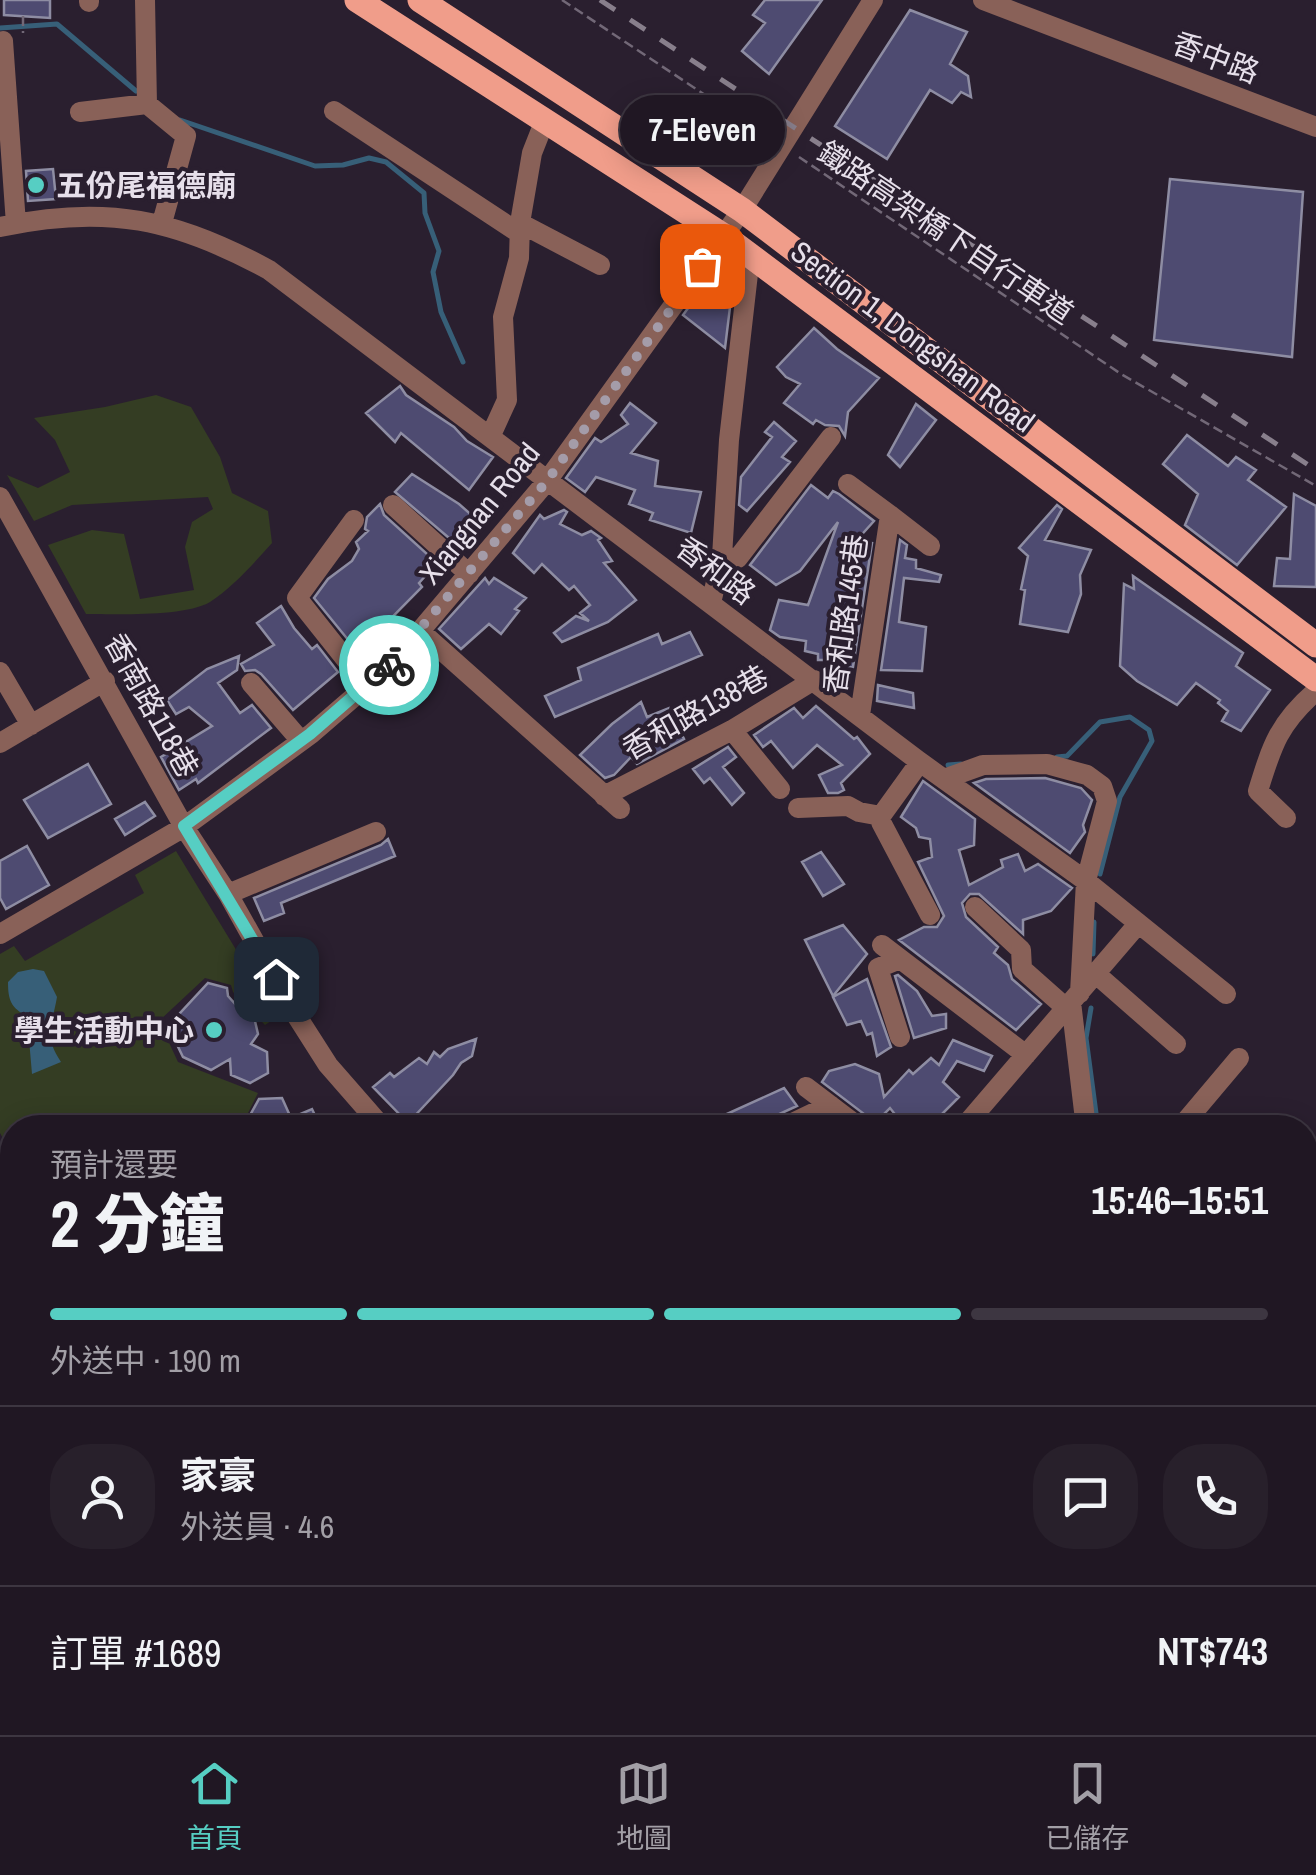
<!DOCTYPE html>
<html lang="zh-TW">
<head>
<meta charset="utf-8">
<style>
	:root { --surface:#201723; --page:#28202b; --text:#f1f3f6; --muted:#a29fa6; --line:#3d3641; --accent:#56cec3 }
	body { margin:0; font-family:"Archivo Narrow","Noto Sans TC",sans-serif; background:var(--page); color:var(--text); height:100vh; display:flex; flex-direction:column; font-size:38px; white-space:nowrap }
	* { box-sizing:border-box; margin:0 }
	p { font-size:32px; color:var(--muted) }
	.icon { flex:none; width:55px; height:55px; fill:none; stroke:currentColor; stroke-width:2; stroke-linecap:round; stroke-linejoin:round }
	.map { position:relative; flex:1; overflow:hidden }
	.panel { position:absolute; left:0px; top:1115px; width:1318px; height:620px; display:flex; flex-direction:column; background:var(--surface); border-radius:40px 40px 0 0; box-shadow:0 5px 25px #0003,0 0 0 2px var(--line) }
	.panel>* { flex:none }
	.pin { position:absolute; display:grid; place-items:center; width:85px; height:85px; color:#fff; margin:-42px; border-radius:20px; box-shadow:0 5px 15px #0006 }
	.courier { position:absolute; display:grid; place-items:center; width:100px; height:100px; margin:-50px; border:8px solid #56cec3; border-radius:50%; background:#fff; color:#222; box-shadow:0 2px 12px #0007 }
	.bubble { position:absolute; height:70px; border-radius:35px; background:var(--surface); box-shadow:0 5px 25px #0003,0 0 0 2px var(--line); font-size:32px; font-weight:800; line-height:70px; text-align:center }
	.headline em { font-style:normal; font-weight:800 }
	.headline div { display:flex; flex-direction:column-reverse }
	.headline { display:flex; align-items:center; justify-content:space-between; height:170px; padding:0 50px }
	h1 { font-size:65px; font-weight:800; line-height:75px }
	.bar { display:grid; grid-template-columns:repeat(4,1fr); gap:15px 10px; align-content:center; height:120px; padding:0 50px }
	.bar i { height:12px; border-radius:8px; background:var(--line) }
	.bar .on { background:var(--accent) }
	.bar p { grid-column:span 4 }
	.line { display:flex; align-items:center; gap:25px; padding:0 50px; border-top:2px solid var(--line) }
	.line div { flex:1 }
	.round { display:grid; place-items:center; flex:none; width:105px; height:105px; border-radius:40px; background:var(--page) }
	.tabs { display:flex; justify-content:space-around; align-items:center; height:140px; border-top:2px solid var(--line); background:var(--surface); font-size:28px; color:var(--muted) }
	.tabs a { display:grid; justify-items:center; gap:5px }
	.tabs .on { color:var(--accent) }
	.map>svg:first-child { display:block }
</style>
</head>
<body>
<div class="map">
<svg width="1316" height="1735" viewBox="0 0 1316 1735">
	<rect width="100%" height="100%" fill="#2a1f2f"/>
	<path fill="#343d23" d="M156,395L191,407L220,457L232,493L268,511L272,543C254,563 233,587 210,602C185,617 116,614 86,614L48,545L92,530L124,534L140,599L194,590L185,547L192,522L213,509L208,497L72,505L34,521L7,475L38,488L70,472L55,440L34,418L105,407Z
		M176,851L277,1017L265,1025L233,992L231,985L205,978L159,1021L178,1062L258,1093L241,1127L61,1128L36,1122L34,1127L12,1128V1154L0,1133V954L14,946L25,961L144,893L135,875Z
		M0,1511L12,1527V1625L2,1632Z"/>
	<path fill="#375f78" d="M33,969L44,971L57,997C52,1026 43,1035 61,1062L32,1074L27,1016C11,1008 8,1000 8,982L18,972Z"/>
	<g fill="none" stroke-linecap="round" stroke-linejoin="round">
		<path stroke="#375f78" stroke-width="5" d="M0,28L57,24L136,91
			M180,120L315,166L343,165L369,158L386,162L424,193L425,213L439,251L433,272L441,312L463,362
			M1057,757L1067,756L1100,722L1130,717L1149,730L1152,741L1120,797L1100,874
			M948,765L961,764
			M1093,954L1094,922
			M1091,1008L1086,1038L1098,1128
			M1305,1415L1316,1431
			M0,1607L12,1599
			M620,1722L628,1735
			M705,1735L736,1722"/>
	</g>
	<path fill="#4e4b71" stroke="#8e8da3" stroke-width="2.5" d="M4,0H50V18L4,15Z
		M765,0H822L769,74L742,51L765,23L753,15Z
		M910,10L967,32L950,64L968,76L971,97L961,92L952,103L930,90L887,159L835,126Z
		M53,169L56,199L28,201L26,171Z
		M1170,179L1303,192L1292,357L1154,340Z
		M708,281L731,299L725,348L683,315Z
		M814,328L837,349L879,378L848,412L845,436L839,426L825,425L816,420L813,424L784,403L800,384L786,377L777,367Z
		M400,386L406,395L454,427L467,441L493,457L469,490L401,433L395,442L366,413Z
		M630,403L656,423L631,453L658,461L655,486L701,492L691,533L650,520L653,513L629,504L635,490L596,477L585,492L566,478L595,438L601,442L628,424L621,415Z
		M916,404L936,420L900,467L888,455Z
		M774,422L796,441L782,457L790,462L747,511L739,505L741,477L772,437L765,432Z
		M1187,435L1228,466L1236,457L1256,470L1248,480L1286,507L1237,565L1185,525L1198,494L1163,464Z
		M412,474L459,504L484,526L462,549L395,492Z
		M811,485L828,498L833,491L839,494L874,521L856,541L872,543L853,667L828,669L829,660H818V654L805,651L806,641L780,637L770,630L779,600L808,605L838,522L800,571L776,585L750,565Z
		M1294,494L1316,506V587L1274,586L1277,558L1290,559Z
		M380,504L384,515L437,563L419,583L422,587L358,652L314,598L328,579L352,561L359,549L356,542L368,531L365,529L367,517Z
		M1057,505L1062,509L1045,540L1091,550L1080,575L1081,594L1068,632L1020,624L1025,590L1021,589L1028,556L1019,548Z
		M564,510L567,512L560,524L582,535L591,531L601,538L598,540L612,561L604,563L636,600L608,622L562,642L554,633L576,616L589,621L580,613L590,605L574,586L569,590L542,564L534,573L513,553L540,515L544,519Z
		M900,540L907,545L905,558L916,560V568L941,575L939,582L904,578L899,622L926,627L922,671L881,670Z
		M1133,576L1243,653L1236,666L1270,690L1241,731L1222,721L1228,711L1218,703L1220,700L1196,683L1177,705L1137,681L1120,666L1124,584L1134,589Z
		M485,578L489,584L494,578L526,598L515,609L519,611L501,634L489,624L461,649L439,629Z
		M281,606L294,628L312,649L317,645L338,672L293,710L261,674L255,670L245,671L241,664L274,645L257,623Z
		M690,632L702,655L555,717L545,696L581,680L578,668L658,634L662,644Z
		M239,656L237,670L218,683L240,713L252,705L271,728L198,783L196,779L179,790L161,757L212,726L189,707L176,714L167,700L207,669Z
		M878,685L913,693L914,708L877,701Z
		M641,702L647,717L669,708L684,739L637,764L631,757L614,775L605,778L580,755L612,724Z
		M816,706L854,739L857,737L870,754L841,783L844,790L838,793H828L819,775L842,765L817,745L793,768L771,741L763,747L754,735L794,708L803,718Z
		M728,747L736,757L723,767L744,793L732,805L710,778L704,783L693,769Z
		M88,764L111,804L48,838L24,800Z
		M1045,778L1081,788L1092,800L1083,825L1085,832L1070,853L974,783L986,779Z
		M923,781L975,819L974,845L959,850L969,885L1003,867L1001,860L1018,854L1025,871L1038,864L1072,888L1051,911L1023,920V934L979,894H970L962,903L966,917L998,947L994,953L1008,965L1012,979L1041,1004L1016,1030L899,940L924,927H937L944,916L918,862L932,857L930,839L919,837L916,828L901,817Z
		M145,802L155,816L125,835L115,819Z
		M388,839L395,856L281,903L284,913L264,921L254,898L381,845Z
		M27,846L49,885L6,909L0,898V861Z
		M821,852L844,884L823,896L802,862Z
		M843,925L867,954L833,996L805,940Z
		M898,975L917,991L932,1016L946,1014V1028L914,1038L895,976Z
		M867,979L891,1047L877,1056L872,1033L867,1035L861,1021L847,1025L833,997Z
		M208,983L227,988L228,996L246,1016L254,1017L258,1034L251,1044L267,1052L268,1073L250,1083L231,1075L230,1059L211,1070L183,1057L168,1026Z
		M476,1039L472,1056L461,1063L453,1075L408,1123L373,1087L390,1073L394,1077L419,1058L427,1064L434,1052L440,1057L448,1049Z
		M953,1040L992,1056L984,1071L957,1061L943,1082L959,1097L939,1117L944,1120L936,1128H906L890,1108L873,1125L868,1117L822,1082L829,1071L855,1064L879,1074L884,1097L909,1070L913,1074L931,1058L939,1065Z
		M784,1088L797,1106L775,1116L768,1128H696Z
		M282,1098L291,1118L312,1109L321,1128H243L259,1099Z"/>
	<g fill="none" stroke-linecap="round" stroke-linejoin="round">
		<path stroke="#726877" stroke-width="2.5" stroke-dasharray="10 5" stroke-linecap="butt" d="M562,0L767,136
			M23,16V33
			M799,157L1121,374L1316,486"/>
		<path stroke="#896158" stroke-width="20" d="M89,0V2
			M145,0L147,104L186,136L162,223
			M983,0L1316,127
			M0,42L3,41L16,224
			M334,111L519,233
			M80,112L147,104
			M520,223L600,265
			M0,227C106,204 176,219 269,270L920,762L1086,881L1226,994
			M491,435L507,400L503,317L519,258L520,223L532,153L545,120
			M848,484L890,515L860,715
			M0,497L184,827L228,894L291,1007L328,1065L383,1128
			M393,505L469,574
			M890,515L930,546
			M354,520L297,598L367,686
			M722,557L738,558L831,437
			M711,603L722,557L729,440L750,256
			M420,631L620,809
			M0,672L31,725
			M251,683L301,741
			M732,730L780,789
			M0,743L105,681
			M920,762L881,816V822L930,915
			M944,779L983,765L1047,764L1087,775L1102,786L1107,801L1086,881L1080,993
			M604,796L732,730L814,680
			M798,808L848,806L859,812L881,816
			M1286,818L1258,791C1272,745 1279,723 1316,691
			M228,894L376,832
			M975,907L1021,950L1022,969L1066,1008
			M0,934L184,827L311,734L377,677L420,631L547,481L742,210L873,0
			M882,945L1026,1055
			M1096,974L1176,1044
			M1071,1002L1086,1128
			M900,1037L878,968L900,959
			M806,1087L860,1128
			M782,1128L830,1105
			M963,1128L1138,924
			M1180,1128L1239,1058
			M0,1183L12,1204
			M1305,1476L1316,1473
			M321,1722L328,1735
			M1254,1722L1256,1735"/>
		<path stroke="#f09d8a" stroke-width="25" d="M357,0L724,236L1316,679
			M420,0L742,210L1316,645"/>
		<path stroke="#887f8c" stroke-width="5" stroke-dasharray="18 18" stroke-linecap="butt" d="M600,0L1316,470"/>
	</g>
	<g fill="none" stroke-linecap="round" stroke-linejoin="round">
		<path stroke="#a49ca9" stroke-width="10" stroke-dasharray="0 18" d="M389,665L547,481L702,266"/>
		<path stroke="#56cec3" stroke-width="12" d="M276,979L184,826L310,734L389,665"/>
	</g>
	<g fill="#56cec3" stroke="#2a1f2f" stroke-width="4">
		<circle cx="36" cy="185" r="10"/>
		<circle cx="214" cy="1030" r="10"/>
	</g>
	<g text-anchor="middle" dominant-baseline="central" stroke-width="8" stroke-linejoin="round" paint-order="stroke">
		<g font-size="30" fill="#e6dfea" stroke="#2a1f2f">
			<text transform="translate(1216 57) rotate(21)">香中路</text>
			<text transform="translate(946 232) rotate(34)">鐵路高架橋下自行車道</text>
			<text transform="translate(913 336) rotate(37)">Section 1, Dongshan Road</text>
			<text transform="translate(479 513) rotate(-51)">Xiangnan Road</text>
			<text transform="translate(716 570) rotate(37)">香和路</text>
			<text transform="translate(845 614) rotate(-82)">香和路145巷</text>
			<text transform="translate(152 705) rotate(61)">香南路118巷</text>
			<text transform="translate(695 712) rotate(-29)">香和路138巷</text>
		</g>
		<g font-size="30" font-weight="bold" fill="#e6dfea" stroke="#2a1f2f" text-anchor="start">
			<text x="56" y="185">五份尾福德廟</text>
			<text x="194" y="1030" text-anchor="end">學生活動中心</text>
		</g>
	</g>
</svg>
<div class="pin" style="left:702px;top:266px;background:#ea580c"><svg class="icon" aria-label="bag" viewBox="0 0 24 24"><path d="M5 8h14l-1 12H6zM9 8a3 3 0 0 1 6 0"/></svg></div>
<div class="pin" style="left:276px;top:979px;background:#1f2937"><svg class="icon" aria-label="home" viewBox="0 0 24 24"><path d="M3 11l9-7 9 7M6 9v11h12V9"/></svg></div>
<div class="courier" style="left:389px;top:665px"><svg class="icon" aria-label="bike" viewBox="0 0 24 24"><circle cx="6" cy="16" r="4"/><circle cx="18" cy="16" r="4"/><path d="M6 16l4-8h5l3 8M10 8l3 8H6M13 5h3"/></svg></div>
<div class="bubble" style="left:620px;top:95px;width:165px">7-Eleven</div>
<section class="panel">
<div class="headline"><div><h1>2 分鐘</h1><p>預計還要</p></div><em>15:46–15:51</em></div>
<div class="bar"><i class="on"></i><i class="on"></i><i class="on"></i><i></i><p>外送中 · 190 m</p></div>
<div class="line" style="height:180px"><a class="round"><svg class="icon" aria-label="person" viewBox="0 0 24 24"><circle cx="12" cy="8" r="4"/><path d="M4 21q1-7 8-7t8 7"/></svg></a><div><b>家豪</b><p>外送員 · 4.6</p></div><a class="round"><svg class="icon" aria-label="chat" viewBox="0 0 24 24"><path d="M4 5h16v11H9l-5 4z"/></svg></a><a class="round"><svg class="icon" aria-label="phone" viewBox="0 0 24 24"><path d="M5 4h4l2 5-3 2q2 4 5 5l2-3 5 2v4C11 20 4 13 5 4z"/></svg></a></div>
<div class="line" style="height:130px"><div>訂單 #1689</div><b>NT$743</b></div>
</section>
</div>
<nav class="tabs">
<a class="on"><svg class="icon" aria-label="home" viewBox="0 0 24 24"><path d="M3 11l9-7 9 7M6 9v11h12V9"/></svg>首頁</a>
<a><svg class="icon" aria-label="map" viewBox="0 0 24 24"><path d="M3 6l6-2 6 2 6-2v14l-6 2-6-2-6 2zM9 4v14M15 6v14"/></svg>地圖</a>
<a><svg class="icon" aria-label="saved" viewBox="0 0 24 24"><path d="M7 4h10v16l-5-4-5 4z"/></svg>已儲存</a>
</nav>
</body>
</html>
